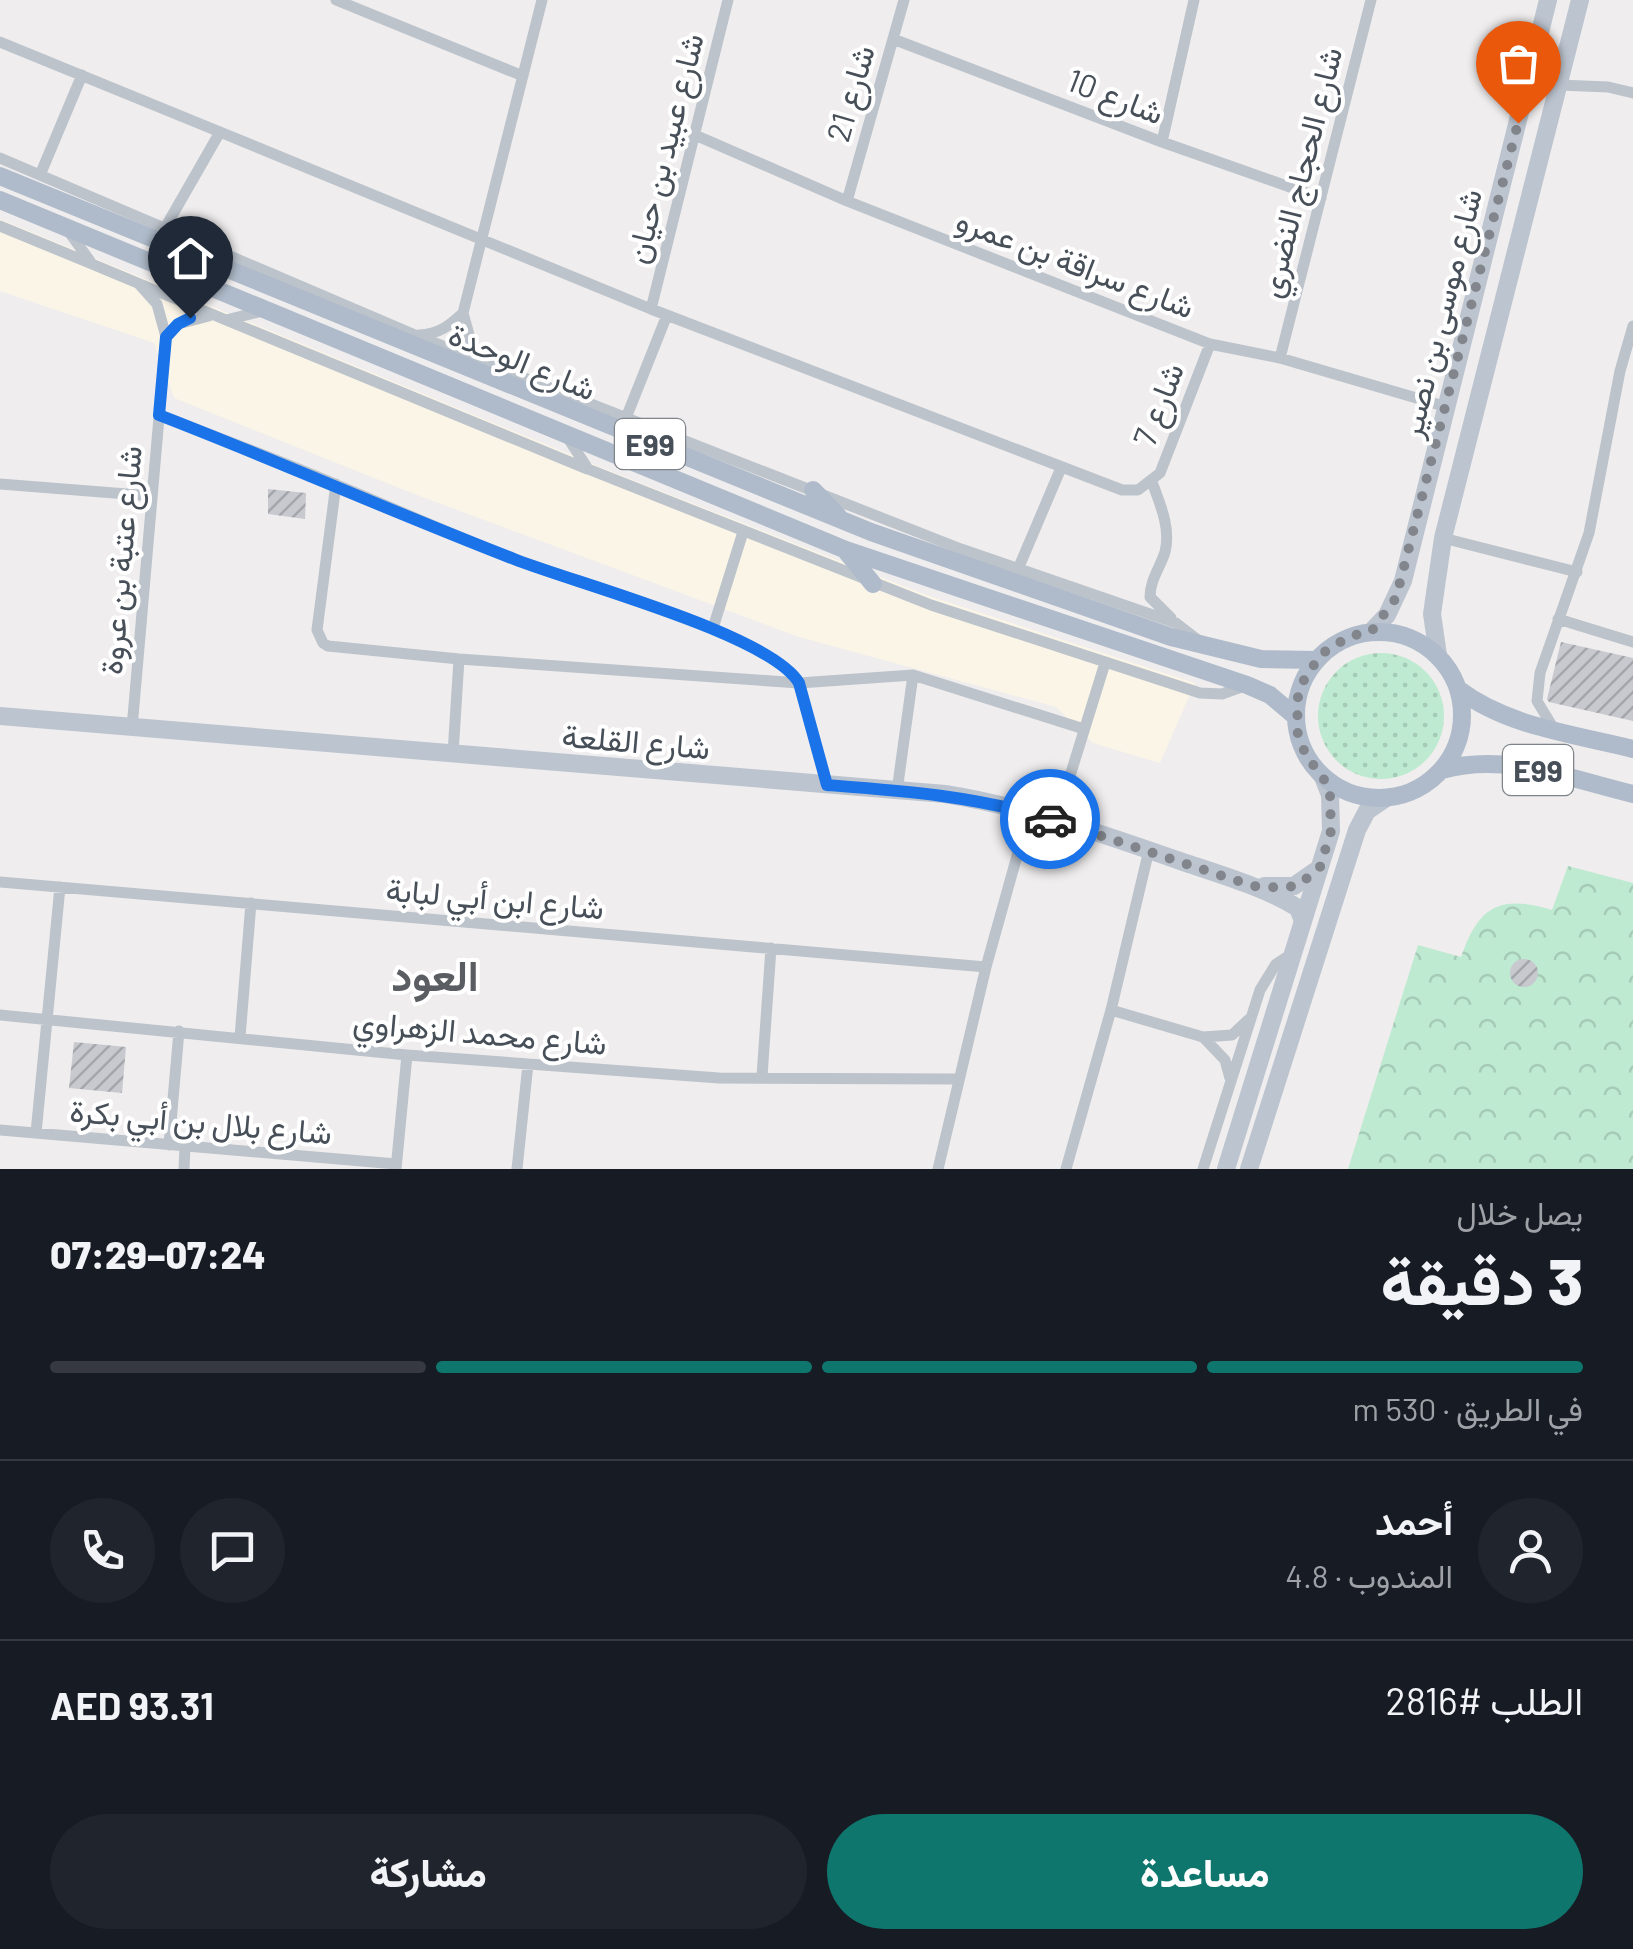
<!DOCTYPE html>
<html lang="ar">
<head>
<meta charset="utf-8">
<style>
	:root { --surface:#171b24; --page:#20242c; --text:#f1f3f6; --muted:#9ea1a6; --line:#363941; --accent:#0f766e }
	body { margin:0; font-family:Barlow,Vazirmatn,sans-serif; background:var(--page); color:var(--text); direction:rtl; height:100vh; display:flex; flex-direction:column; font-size:38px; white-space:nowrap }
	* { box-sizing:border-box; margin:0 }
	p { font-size:32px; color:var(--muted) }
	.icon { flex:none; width:55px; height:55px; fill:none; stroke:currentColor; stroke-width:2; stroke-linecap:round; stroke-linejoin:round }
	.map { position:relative; height:1169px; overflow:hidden; direction:ltr }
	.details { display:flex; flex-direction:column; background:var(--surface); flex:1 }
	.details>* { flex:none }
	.pin { position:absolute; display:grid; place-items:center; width:85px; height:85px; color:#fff; margin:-102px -42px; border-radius:50% 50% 50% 0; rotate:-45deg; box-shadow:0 0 10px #0007 }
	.pin .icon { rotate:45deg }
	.courier { position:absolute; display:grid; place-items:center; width:100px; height:100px; margin:-50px; border:8px solid #1a73e8; border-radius:50%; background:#fff; color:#222; box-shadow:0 2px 12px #0007 }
	.overview em { font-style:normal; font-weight:800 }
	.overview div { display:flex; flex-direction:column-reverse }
	.overview { display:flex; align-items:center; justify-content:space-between; height:170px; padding:0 50px }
	h1 { font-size:65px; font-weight:800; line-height:75px }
	.bar { display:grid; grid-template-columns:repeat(4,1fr); gap:15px 10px; align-content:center; height:120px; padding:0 50px }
	.bar i { height:12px; border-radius:8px; background:var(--line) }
	.bar .current { background:var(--accent) }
	.bar p { grid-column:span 4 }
	.line { display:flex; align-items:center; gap:25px; padding:0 50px; border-top:2px solid var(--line) }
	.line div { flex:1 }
	.round { display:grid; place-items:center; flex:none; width:105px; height:105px; border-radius:52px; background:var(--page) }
	.primary-button { display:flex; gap:20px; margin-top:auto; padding:20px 50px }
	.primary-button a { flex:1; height:115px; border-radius:60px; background:var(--accent); color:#fff; font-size:40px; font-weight:800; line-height:115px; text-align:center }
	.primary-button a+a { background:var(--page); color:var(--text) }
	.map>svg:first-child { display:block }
</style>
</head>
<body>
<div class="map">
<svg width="1633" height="1169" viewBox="0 0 1633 1169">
	<defs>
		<pattern id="grass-dots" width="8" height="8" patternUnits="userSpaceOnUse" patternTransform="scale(2.5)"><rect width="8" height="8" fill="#beead1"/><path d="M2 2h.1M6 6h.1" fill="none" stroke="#a5cab6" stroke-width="1.8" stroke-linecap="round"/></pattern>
		<pattern id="park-crowns" width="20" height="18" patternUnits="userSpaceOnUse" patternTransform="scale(2.5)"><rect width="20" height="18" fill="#beead1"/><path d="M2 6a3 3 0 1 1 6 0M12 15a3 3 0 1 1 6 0" fill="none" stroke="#a5cab6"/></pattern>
		<pattern id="building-hatch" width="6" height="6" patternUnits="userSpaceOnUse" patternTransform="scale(2.5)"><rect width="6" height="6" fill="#c7c9cf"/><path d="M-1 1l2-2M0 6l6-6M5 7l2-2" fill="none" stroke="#a3a6ab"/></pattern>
	</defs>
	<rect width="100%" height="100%" fill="#efeded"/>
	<path fill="#faf5e7" d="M0,219L615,473L929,596L1195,683L1160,763L1093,743L1056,707L799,637L417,495L174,398L154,343L0,291Z"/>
	<path fill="url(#grass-dots)" d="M1318 716a63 63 0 1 1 126 0a63 63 0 1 1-126 0Z"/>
	<path fill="url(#park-crowns)" d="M1568,866L1633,883V1169H1348L1418,945L1461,957C1479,906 1499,894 1552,910Z"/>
	<path fill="url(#building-hatch)" d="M268,489L306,493L305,519L268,514Z
		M1561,642L1633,658V721L1549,702L1547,699Z
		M1510 973a14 14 0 1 1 28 0a14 14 0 1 1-28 0Z
		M74,1042L126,1047L122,1093L69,1088Z"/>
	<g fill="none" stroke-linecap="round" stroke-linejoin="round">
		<path stroke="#bcc3cb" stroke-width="11" d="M336,0L523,76
			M893,39L1162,142L1321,198
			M0,42L220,132L165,228
			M1559,85L1608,87L1633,93
			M220,132L651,309L1122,490H1138L1160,473L1210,344
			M695,135L847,201L1210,344L1280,358L1447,407
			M1162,142L1194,0
			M0,158L415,335L961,549L1176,623L1198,640
			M40,175L82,75
			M847,201L904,0
			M0,226L92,264
			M67,229L92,264L226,320L263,311
			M651,309L728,0
			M226,320L587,469
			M419,335C439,334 449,326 463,313
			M166,337L178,324L209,316
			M482,357L473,349L463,313L542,0
			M1280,358L1371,0
			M159,415C218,438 279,460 337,485C396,509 454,536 514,559C574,582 770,634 799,683L827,785
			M626,418L667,315
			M566,435L588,469L931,605L1200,693L1222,694L1247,685
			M1152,482C1160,504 1171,528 1165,552C1160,568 1150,580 1150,597L1171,618
			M0,484L152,496
			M336,484L317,630L323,643L328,646L459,659L799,683L913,675
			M1443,538L1577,572
			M1018,569L1061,468
			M1558,619L1633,642
			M713,628L743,532
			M132,728L166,337L157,304L139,284
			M1554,729L1537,701L1540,673L1589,533L1620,371L1633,326
			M453,754L459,659
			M897,791L913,675L1084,729
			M1056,821L1105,663
			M0,882L986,967
			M1111,1010L1203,1037L1232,1035L1248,1020
			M0,1015L407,1055L719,1078L957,1079
			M240,1037L251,903
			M1203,1037L1225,1060L1230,1078
			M762,1076L771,948
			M0,1130L396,1164
			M36,1133L60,887
			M169,1145L179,1031
			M184,1169L185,1146
			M396,1169L407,1055
			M517,1169L528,1064
			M938,1169L986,967L1029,813
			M1066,1169L1111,1010L1149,850
			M1203,1169L1260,990L1276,964L1293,953"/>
		<path stroke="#bcc4cf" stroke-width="18" d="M1371,632L1387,615L1403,581L1548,0
			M1438,655L1432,614L1443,538L1580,0
			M0,716L945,794C1026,807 1106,835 1183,862C1222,875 1263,887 1298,908L1303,921
			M1264,886H1294L1317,870
			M1226,1169L1331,831L1330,795L1323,777
			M1249,1169L1357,830L1367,811L1386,798"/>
		<path stroke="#afbbca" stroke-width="18" d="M0,176L871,532L1171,637L1261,659L1316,660
			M0,200L846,550L1247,685L1270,695L1296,717
			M813,490L838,516
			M846,551L873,584
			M1296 715a83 83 0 1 1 166 0a83 83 0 1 1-166 0Z
			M1458,689C1508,727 1574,734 1633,749
			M1442,770C1506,752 1570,779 1633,794"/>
	</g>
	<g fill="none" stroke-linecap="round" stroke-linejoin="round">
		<path stroke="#82868c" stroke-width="10" stroke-dasharray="0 18" d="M1050,819L1253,886L1286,888L1300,884L1320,867L1331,831L1330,795L1323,777L1306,756L1297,731L1298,697L1305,677L1323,653L1350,636L1371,632L1396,598L1518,123"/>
		<path stroke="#1a73e8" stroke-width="12" d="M190,318L178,324L166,337L159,415C278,461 395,513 514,559C574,583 770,634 799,683L827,785C905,791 975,796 1050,819"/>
	</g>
	<g text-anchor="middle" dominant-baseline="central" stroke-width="8" stroke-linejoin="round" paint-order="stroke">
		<g fill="#fff" stroke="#7e848a" stroke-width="2.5">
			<rect x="615" y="419" width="70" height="50" rx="8"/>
			<rect x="1503" y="745" width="70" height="50" rx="8"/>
		</g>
		<g font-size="30" font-weight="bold" fill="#474f58">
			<text x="650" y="444">E99</text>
			<text x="1538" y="770">E99</text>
		</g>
		<g font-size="32" fill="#474f58" stroke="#fff">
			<text transform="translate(849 93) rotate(-74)">شارع 21</text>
			<text transform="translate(1116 95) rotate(21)">شارع 10</text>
			<text transform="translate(663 148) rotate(-76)">شارع عبيد بن حيان</text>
			<text transform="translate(1299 172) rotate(-76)">شارع الحجاج النضري</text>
			<text transform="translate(1076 262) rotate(21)">شارع سراقة بن عمرو</text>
			<text transform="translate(1439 313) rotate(-76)">شارع موسى بن نصير</text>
			<text transform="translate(523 360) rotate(22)">شارع الوحدة</text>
			<text transform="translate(1157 404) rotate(-69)">شارع 7</text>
			<text transform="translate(119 560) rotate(-85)">شارع عتبة بن عروة</text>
			<text transform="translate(636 740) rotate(5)">شارع القلعة</text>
			<text transform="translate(495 897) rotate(5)">شارع ابن أبي لبابة</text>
			<text transform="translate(480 1031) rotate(5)">شارع محمد الزهراوي</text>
			<text transform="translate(201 1120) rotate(5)">شارع بلال بن أبي بكرة</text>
		</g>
		<g font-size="42" font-weight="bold" fill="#5a5d61" stroke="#fff">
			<text x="435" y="974">العود</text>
		</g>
	</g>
</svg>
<div class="pin" style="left:1518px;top:123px;background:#ea580c"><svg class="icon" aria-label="bag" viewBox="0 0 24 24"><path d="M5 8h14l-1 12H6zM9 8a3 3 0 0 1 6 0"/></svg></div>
<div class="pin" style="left:190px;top:318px;background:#1f2937"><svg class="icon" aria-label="home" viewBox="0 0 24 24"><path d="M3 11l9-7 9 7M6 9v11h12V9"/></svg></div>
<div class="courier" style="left:1050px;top:819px"><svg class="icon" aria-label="car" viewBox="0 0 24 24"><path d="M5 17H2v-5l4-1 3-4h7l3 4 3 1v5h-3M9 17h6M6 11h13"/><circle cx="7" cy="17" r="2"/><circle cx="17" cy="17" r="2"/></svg></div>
</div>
<section class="details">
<div class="overview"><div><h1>3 دقيقة</h1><p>يصل خلال</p></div><em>07:24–07:29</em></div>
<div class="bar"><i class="current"></i><i class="current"></i><i class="current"></i><i></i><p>في الطريق · 530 m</p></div>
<div class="line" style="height:180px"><a class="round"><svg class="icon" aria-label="person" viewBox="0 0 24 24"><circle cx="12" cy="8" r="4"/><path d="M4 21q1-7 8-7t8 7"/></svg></a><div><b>أحمد</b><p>المندوب · 4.8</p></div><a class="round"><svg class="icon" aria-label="chat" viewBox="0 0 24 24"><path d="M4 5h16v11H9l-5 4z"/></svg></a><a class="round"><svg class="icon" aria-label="phone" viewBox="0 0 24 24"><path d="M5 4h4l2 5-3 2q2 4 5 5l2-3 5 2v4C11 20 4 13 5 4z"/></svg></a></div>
<div class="line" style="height:130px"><div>الطلب #2816</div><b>AED 93.31</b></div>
<div class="primary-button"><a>مساعدة</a><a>مشاركة</a></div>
</section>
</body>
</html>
